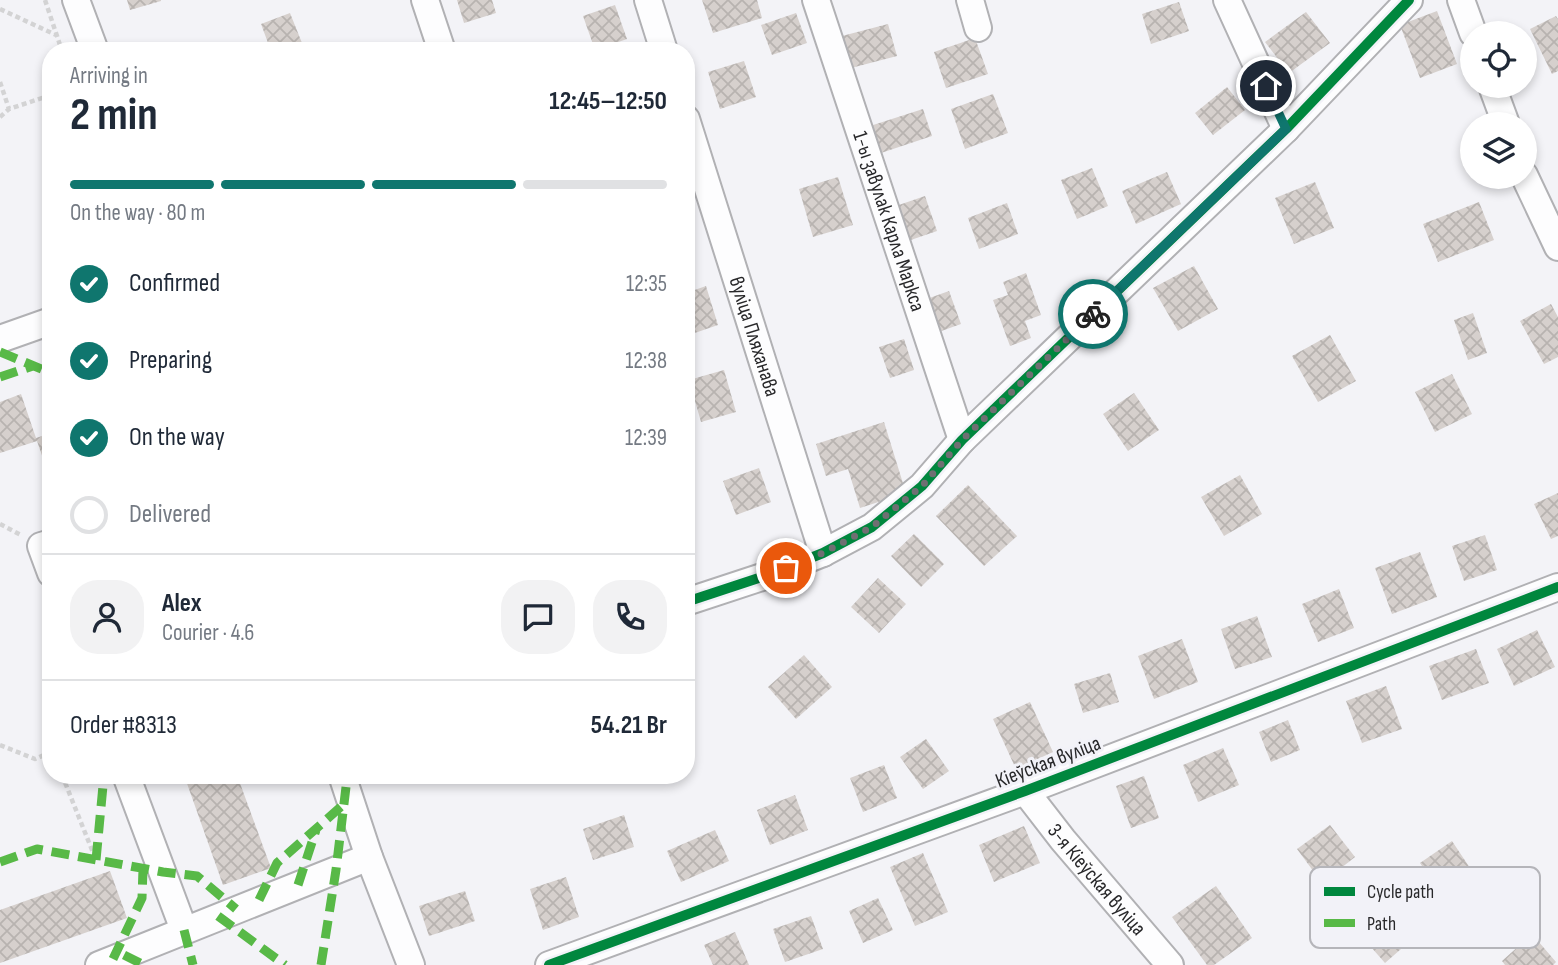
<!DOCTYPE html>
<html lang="en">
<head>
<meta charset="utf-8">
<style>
	:root { --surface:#fff; --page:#f2f2f3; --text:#1f2937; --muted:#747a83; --line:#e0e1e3; --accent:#0f766e }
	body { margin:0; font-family:"Sofia Sans Condensed",sans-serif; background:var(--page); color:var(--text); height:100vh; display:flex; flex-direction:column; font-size:26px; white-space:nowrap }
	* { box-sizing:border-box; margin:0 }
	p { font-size:23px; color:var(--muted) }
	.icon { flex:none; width:38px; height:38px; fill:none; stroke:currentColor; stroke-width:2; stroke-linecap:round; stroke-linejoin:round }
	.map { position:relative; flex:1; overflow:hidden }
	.sheet { position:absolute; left:42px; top:42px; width:653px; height:742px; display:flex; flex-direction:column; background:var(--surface); border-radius:28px; box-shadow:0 4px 10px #0003 }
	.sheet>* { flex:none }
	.tools { position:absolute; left:1460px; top:21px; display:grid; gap:14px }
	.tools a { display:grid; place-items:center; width:77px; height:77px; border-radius:50%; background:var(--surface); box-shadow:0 4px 10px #0003; font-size:35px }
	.pin { position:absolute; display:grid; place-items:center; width:60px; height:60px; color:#fff; margin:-30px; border:4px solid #fff; border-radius:50%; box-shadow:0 2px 7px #0007 }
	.courier { position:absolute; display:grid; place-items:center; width:70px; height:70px; margin:-35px; border:5px solid #0f766e; border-radius:50%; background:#fff; color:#222; box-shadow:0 2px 9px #0007 }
	.headline em { font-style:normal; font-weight:700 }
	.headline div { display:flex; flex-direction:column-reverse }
	.headline { display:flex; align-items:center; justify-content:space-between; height:119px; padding:0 28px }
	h1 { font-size:46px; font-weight:700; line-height:52px }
	.bar { display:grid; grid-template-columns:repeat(4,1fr); gap:10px 7px; align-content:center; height:84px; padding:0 28px }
	.bar i { height:9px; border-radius:5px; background:var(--line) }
	.bar .current { background:var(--accent) }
	.bar p { grid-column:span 4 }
	.line { display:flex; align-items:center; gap:18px; padding:0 28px; border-top:2px solid var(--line) }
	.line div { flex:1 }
	.round { display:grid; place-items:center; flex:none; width:74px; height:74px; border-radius:28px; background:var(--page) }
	ol { padding:0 28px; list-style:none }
	li { display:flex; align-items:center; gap:21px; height:77px }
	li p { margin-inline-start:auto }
	li .icon { padding:7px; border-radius:50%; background:var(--accent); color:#fff; stroke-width:4 }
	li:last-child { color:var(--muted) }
	li i { width:38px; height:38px; border:4px solid var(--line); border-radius:50% }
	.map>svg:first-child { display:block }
</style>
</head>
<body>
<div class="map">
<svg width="1558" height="965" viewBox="0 0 1558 965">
	<defs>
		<pattern id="building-cross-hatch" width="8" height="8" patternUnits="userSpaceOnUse" patternTransform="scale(1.75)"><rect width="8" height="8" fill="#d6d0cd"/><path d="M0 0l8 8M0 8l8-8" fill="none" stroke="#b8b3b0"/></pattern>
	</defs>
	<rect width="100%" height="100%" fill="#f3f3f7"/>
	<path fill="url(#building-cross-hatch)" d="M127,0H161V1L130,10Z
		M457,0H492L496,13L464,23Z
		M702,0H757L762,18L713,33Z
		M1179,2L1189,31L1151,44L1142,14Z
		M615,5L627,39L595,50L583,16Z
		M1437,11L1457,64L1420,78L1400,25Z
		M1306,12L1330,43L1289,73L1265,42Z
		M290,13L304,48L296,51H271L261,24Z
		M796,13L807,43L772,55L761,25Z
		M1556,16L1558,19V71L1552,74L1530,29Z
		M888,24L897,56L851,68L842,36Z
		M975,38L988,74L946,88L934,52Z
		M744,61L756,97L720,109L708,72Z
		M1227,87L1245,110L1213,135L1195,113Z
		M993,94L1008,133L965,149L951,109Z
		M923,109L932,136L878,154L870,126Z
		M1092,168L1108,206L1077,219L1061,180Z
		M1167,172L1181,204L1136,224L1122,191Z
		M838,177L853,225L813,237L799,189Z
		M1315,182L1334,228L1294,244L1275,198Z
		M925,196L937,231L905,242L893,207Z
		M1479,202L1494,240L1438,262L1423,224Z
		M1007,203L1018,234L979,249L968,218Z
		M1194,266L1218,309L1178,331L1153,288Z
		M1026,273L1041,315L1025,321L1031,338L1010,346L993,300L1008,295L1003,282Z
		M706,286L718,325L686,336V293Z
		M949,291L961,324L933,334L921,301Z
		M1551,304L1558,317V357L1544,364L1520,321Z
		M1473,313L1487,353L1468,360L1454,320Z
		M1330,335L1356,381L1318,402L1292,356Z
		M904,339L914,370L890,378L879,347Z
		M724,370L736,412L701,422L689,380Z
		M1452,374L1472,414L1435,432L1415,392Z
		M1134,393L1159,430L1128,451L1103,414Z
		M21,394L36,438L51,433V482L37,441L0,453V402Z
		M884,422L906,493L860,508L848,469L826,476L816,444Z
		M759,468L771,502L736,515L723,481Z
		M1240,475L1262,514L1224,536L1201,497Z
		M968,485L1017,536L984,566L936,516Z
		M1558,493V536L1551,539L1534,504Z
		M914,534L944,564L921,587L891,556Z
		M1485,535L1497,570L1464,581L1452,546Z
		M1420,552L1437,597L1392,614L1375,568Z
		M878,578L906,604L879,633L851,607Z
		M1339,589L1354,628L1318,642L1302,604Z
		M1257,616L1272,657L1235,669L1221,629Z
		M1537,630L1555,667L1514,686L1497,649Z
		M1182,639L1198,682L1154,699L1138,656Z
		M1476,649L1489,683L1442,700L1429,666Z
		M804,655L832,687L796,719L768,687Z
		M1110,673L1119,702L1083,713L1074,684Z
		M1386,686L1402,729L1362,743L1346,701Z
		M1030,702L1053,752L1016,769L993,719Z
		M1288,720L1300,750L1271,762L1259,732Z
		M926,739L949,771L923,789L900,757Z
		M1223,748L1239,785L1198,802L1183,765Z
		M884,765L897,798L863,812L850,778Z
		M184,775H237L271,868L223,885Z
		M1144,776L1159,818L1131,828L1116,786Z
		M795,795L808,830L770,845L757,810Z
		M624,815L634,847L593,860L583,829Z
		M1330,825L1355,857L1322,883L1297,849Z
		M1024,826L1040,863L994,882L979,845Z
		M715,830L729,861L681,882L667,851Z
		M1452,841L1478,880L1446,902L1420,863Z
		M923,853L948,912L915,926L890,867Z
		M110,871L127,918L0,963V910Z
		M566,877L579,917L543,930L530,889Z
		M1216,886L1252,938L1214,965H1207L1172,917Z
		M465,891L475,921L429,936L419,906Z
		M878,898L893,930L863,943L849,911Z
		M1388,902L1417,935L1385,963L1356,930Z
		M811,916L823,949L785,962L773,929Z
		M735,932L749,965H713L704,945Z
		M1532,934L1556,962L1553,965H1505L1502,961Z"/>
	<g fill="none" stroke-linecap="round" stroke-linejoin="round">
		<g stroke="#b1b1b4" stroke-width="30">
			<g id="minor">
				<path d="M76,0L95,51"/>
				<path d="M425,0L442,51"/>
				<path d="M648,0L664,51"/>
				<path id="s1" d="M816,0L962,440"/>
				<path d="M970,0L978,28"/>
				<path d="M1227,0L1286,129"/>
				<path d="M1461,0L1473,33"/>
				<path d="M1492,86L1506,124"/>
				<path id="s2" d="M686,119L823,553"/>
				<path d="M1524,175L1558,247"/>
				<path d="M0,339L51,321"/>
				<path d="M51,543L41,546L51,573"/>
				<path d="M686,602L768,575L823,553L872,527L922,486L962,440L1286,129L1409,0"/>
				<path d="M126,775L184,930"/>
				<path d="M342,775L369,857L411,965"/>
				<path id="s3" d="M1025,791L1063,840L1170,965"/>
				<path d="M99,965L369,857"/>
				<path d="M549,965L1025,791L1558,587"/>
			</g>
		</g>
		<path stroke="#d3d3d4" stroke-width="4.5" stroke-dasharray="5 3.5" stroke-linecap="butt" d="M45,0L62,51
			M0,9L56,35
			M0,82L9,109
			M0,117L9,109L51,95
			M0,524L21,535
			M0,745L35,759L51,752
			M62,775L96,860"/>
		<use href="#minor" stroke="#fdfdfe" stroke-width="26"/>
		<path stroke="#58b947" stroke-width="9" stroke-dasharray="18 9" stroke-linecap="butt" d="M0,352L51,373
			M0,377L33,366
			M96,860L104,775
			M0,862L37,849L163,872L197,876L236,909
			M298,885L316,830
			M259,900L277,863L343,805
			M218,916L285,965
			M184,930L193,965
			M124,955L144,965
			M113,959L142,898L143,869
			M321,965L336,870L346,787"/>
		<g stroke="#f2f2f8" stroke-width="15">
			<path id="cycleway" d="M686,602L768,575L823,553L872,527L922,486L962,440L1286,129L1409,0
				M549,965L1025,791L1558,587"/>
		</g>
		<use href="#cycleway" stroke="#00873e" stroke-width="10"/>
	</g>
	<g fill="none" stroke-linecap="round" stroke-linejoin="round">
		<path stroke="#6f6f72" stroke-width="7" stroke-dasharray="0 12.6" d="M786,568L823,553L872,527L922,486L962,440L1093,314"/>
		<path stroke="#0f766e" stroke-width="9" d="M1093,314L1286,129L1266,86"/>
	</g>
	<g text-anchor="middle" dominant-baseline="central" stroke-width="6" stroke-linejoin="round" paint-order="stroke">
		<g font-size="21" fill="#28282a" stroke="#f2f2f8">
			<text stroke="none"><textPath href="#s1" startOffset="233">1-ы завулак Карла Маркса</textPath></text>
			<text stroke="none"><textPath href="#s2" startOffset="228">вуліца Пляханава</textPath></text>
			<text transform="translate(1048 762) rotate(-21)">Кіеўская вуліца</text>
			<text stroke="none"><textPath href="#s3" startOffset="114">3-я Кіеўская вуліца</textPath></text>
		</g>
	</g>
	<rect x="1310" y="867" width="230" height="81" rx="10" fill="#f2f2f8" stroke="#b5b5ba" stroke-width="2"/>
	<rect x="1324" y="887" width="31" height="9" fill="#00873e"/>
	<rect x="1324" y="919" width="31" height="8" fill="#58b947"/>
	<g font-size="19" fill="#28282a">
		<text x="1367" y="898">Cycle path</text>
		<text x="1367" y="930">Path</text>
	</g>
</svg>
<div class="tools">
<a><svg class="icon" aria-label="locate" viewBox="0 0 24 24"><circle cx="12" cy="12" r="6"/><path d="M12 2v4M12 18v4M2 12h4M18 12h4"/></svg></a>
<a><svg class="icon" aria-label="layers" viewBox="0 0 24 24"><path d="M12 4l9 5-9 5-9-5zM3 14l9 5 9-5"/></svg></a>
</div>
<div class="pin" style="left:786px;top:568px;background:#ea580c"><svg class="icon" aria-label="bag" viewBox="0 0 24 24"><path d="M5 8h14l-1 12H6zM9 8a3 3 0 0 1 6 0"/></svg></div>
<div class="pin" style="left:1266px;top:86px;background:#1f2937"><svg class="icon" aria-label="home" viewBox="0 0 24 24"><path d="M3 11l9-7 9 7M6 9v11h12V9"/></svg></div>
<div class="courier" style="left:1093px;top:314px"><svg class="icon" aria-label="bike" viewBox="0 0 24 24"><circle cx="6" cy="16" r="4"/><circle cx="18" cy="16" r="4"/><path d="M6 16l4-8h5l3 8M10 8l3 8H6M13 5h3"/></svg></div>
<section class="sheet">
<div class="headline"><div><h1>2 min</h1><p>Arriving in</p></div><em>12:45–12:50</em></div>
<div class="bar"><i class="current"></i><i class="current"></i><i class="current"></i><i></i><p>On the way · 80 m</p></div>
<ol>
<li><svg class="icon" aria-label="check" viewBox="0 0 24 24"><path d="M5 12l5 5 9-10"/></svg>Confirmed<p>12:35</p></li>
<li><svg class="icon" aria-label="check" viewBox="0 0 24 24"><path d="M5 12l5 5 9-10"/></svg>Preparing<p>12:38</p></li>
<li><svg class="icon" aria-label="check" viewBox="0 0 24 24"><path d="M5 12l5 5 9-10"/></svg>On the way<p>12:39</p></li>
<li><i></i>Delivered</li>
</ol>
<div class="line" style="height:126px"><a class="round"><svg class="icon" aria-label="person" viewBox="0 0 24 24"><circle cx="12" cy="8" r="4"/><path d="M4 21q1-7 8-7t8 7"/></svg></a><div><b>Alex</b><p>Courier · 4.6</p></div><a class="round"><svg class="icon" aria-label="chat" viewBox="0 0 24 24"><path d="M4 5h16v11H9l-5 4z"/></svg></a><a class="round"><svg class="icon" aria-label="phone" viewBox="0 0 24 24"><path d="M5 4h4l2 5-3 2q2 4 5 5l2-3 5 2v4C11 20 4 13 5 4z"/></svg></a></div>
<div class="line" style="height:91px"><div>Order #8313</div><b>54.21 Br</b></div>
</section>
</div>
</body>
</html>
